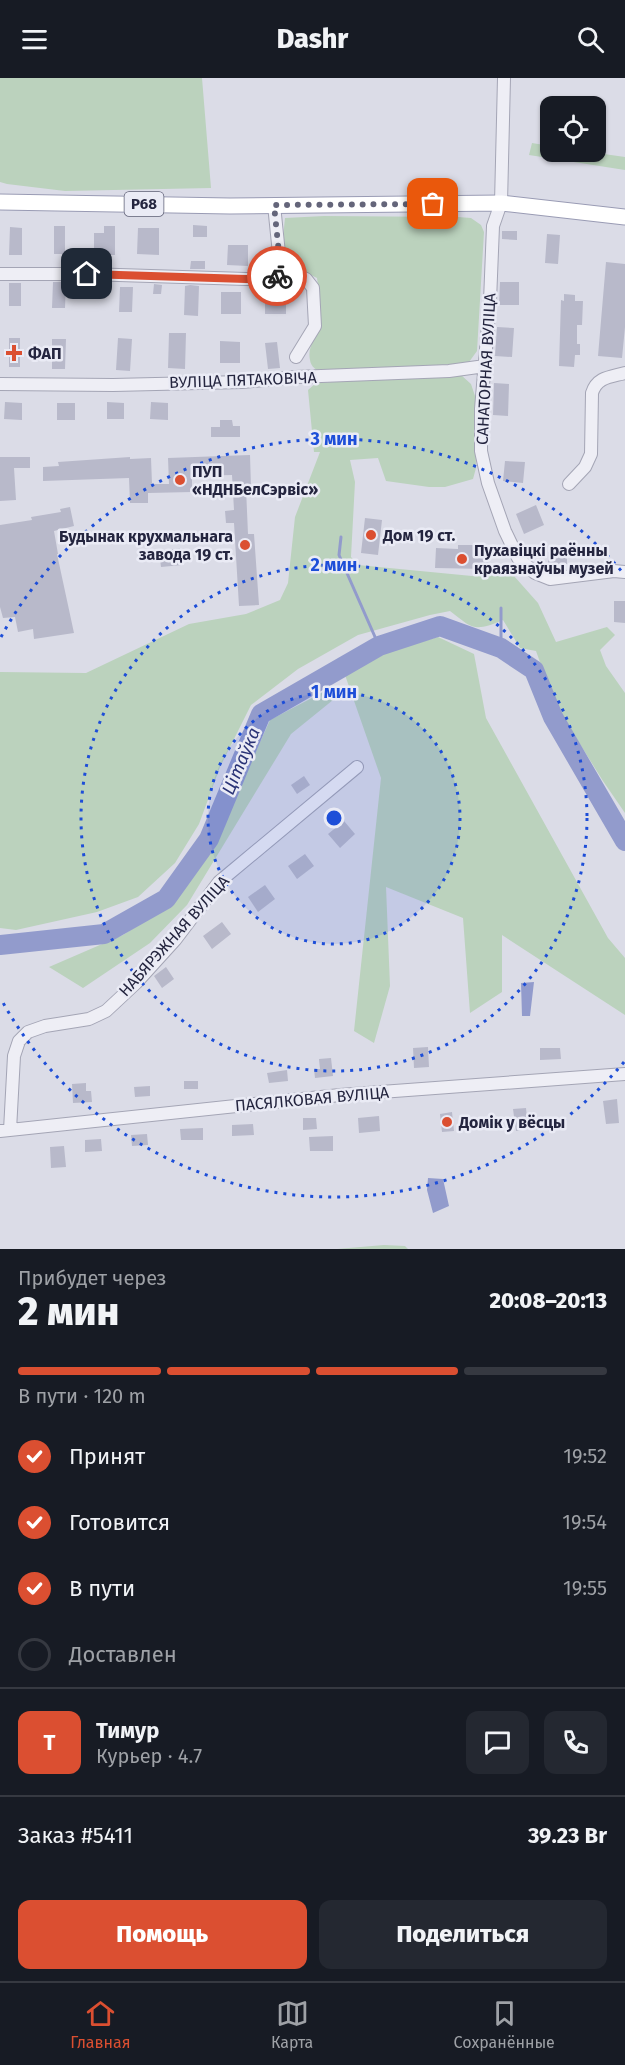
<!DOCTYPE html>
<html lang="ru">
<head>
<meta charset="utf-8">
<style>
	:root { --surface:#171b24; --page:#242831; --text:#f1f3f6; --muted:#9ea1a6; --line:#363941; --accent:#db4f31 }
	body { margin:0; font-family:"Fira Sans",sans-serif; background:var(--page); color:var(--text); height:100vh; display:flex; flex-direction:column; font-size:22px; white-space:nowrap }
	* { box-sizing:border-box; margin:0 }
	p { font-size:20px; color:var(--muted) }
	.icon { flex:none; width:33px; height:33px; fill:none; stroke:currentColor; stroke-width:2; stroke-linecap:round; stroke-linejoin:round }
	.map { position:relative; height:1171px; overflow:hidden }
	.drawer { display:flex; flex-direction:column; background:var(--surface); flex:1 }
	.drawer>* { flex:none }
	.tools { position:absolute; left:540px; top:18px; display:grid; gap:12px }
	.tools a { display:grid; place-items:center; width:66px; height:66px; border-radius:12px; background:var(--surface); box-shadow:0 2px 4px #0004; font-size:30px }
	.pin { position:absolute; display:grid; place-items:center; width:51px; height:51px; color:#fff; margin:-26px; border-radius:12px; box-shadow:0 3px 9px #0006 }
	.courier { position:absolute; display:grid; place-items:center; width:60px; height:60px; margin:-30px; border:4px solid #db4f31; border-radius:50%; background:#fff; color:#222; box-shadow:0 2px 8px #0007 }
	.summary em { font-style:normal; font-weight:800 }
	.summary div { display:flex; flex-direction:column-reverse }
	.summary { display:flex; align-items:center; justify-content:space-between; height:102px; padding:0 18px }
	h1 { font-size:39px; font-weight:800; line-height:45px }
	.bar { display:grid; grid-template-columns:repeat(4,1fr); gap:9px 6px; align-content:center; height:72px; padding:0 18px }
	.bar i { height:8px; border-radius:4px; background:var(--line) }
	.bar .current { background:var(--accent) }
	.bar p { grid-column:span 4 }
	.line { display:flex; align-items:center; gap:15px; padding:0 18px; border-top:2px solid var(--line) }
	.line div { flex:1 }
	.round { display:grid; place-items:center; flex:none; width:63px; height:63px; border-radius:12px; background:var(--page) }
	ol { padding:0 18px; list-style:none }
	li { display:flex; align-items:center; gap:18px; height:66px }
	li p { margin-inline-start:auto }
	li .icon { padding:6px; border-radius:50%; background:var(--accent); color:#fff; stroke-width:4 }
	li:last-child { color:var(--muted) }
	li i { width:33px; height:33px; border:3px solid var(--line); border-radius:50% }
	.cta { display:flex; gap:12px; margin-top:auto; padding:12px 18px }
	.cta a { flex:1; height:69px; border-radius:12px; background:var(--accent); color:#fff; font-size:24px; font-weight:800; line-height:69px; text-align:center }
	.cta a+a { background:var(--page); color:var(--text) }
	header { display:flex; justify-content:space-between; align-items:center; height:78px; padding:0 18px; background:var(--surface); font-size:27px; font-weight:800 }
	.menu { display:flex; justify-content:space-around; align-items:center; height:84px; border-top:2px solid var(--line); background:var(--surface); font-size:16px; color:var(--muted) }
	.menu a { display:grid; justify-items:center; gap:3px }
	.menu .current { color:var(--accent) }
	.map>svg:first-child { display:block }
</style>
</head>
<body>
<header><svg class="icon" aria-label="menu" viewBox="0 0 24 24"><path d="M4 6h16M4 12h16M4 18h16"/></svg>Dashr<svg class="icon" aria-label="search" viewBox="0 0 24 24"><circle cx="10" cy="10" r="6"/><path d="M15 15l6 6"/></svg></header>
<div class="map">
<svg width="625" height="1171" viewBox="0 0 625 1171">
	<rect width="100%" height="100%" fill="#dbdce7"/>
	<path fill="#bbd2bd" d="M0,0H202L211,110L65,113L7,106L0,104Z
		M532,65L550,68V74H590L625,79V92L529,77Z
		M324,138L458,139L471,140L481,147L484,154L477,273L469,284L457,286L323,295C316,292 311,289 310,282C307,269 316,260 319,249C322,233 319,216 317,200C285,185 281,174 285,140Z
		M461,297L471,306L475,318L476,390L473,401L445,409H429L386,403L378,380L350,382L355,404L351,479L358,487L472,498L505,488L538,525L556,564L607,549L615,557L600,572L606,588L625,615V735L603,703L555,626L536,573L520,570L503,542C474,554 473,551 450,533L430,537L358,557L298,591L251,627L220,689L199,746L175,785L138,819L97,834L16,852L0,850V594L86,595L189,546L246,536L280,522L288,505L295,439L320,374H314L308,312L316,305Z
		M438,559L474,576L486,640L608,860L625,880V937L502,857V914L470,935L463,840L386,809L390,908L374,965L354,953L381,700L345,597L390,573Z
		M327,612L333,622L291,656L187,827L150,865L83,910L49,889L123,857L173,825L216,763L270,642Z
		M384,1167L405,1168L408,1171H337Z"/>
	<path fill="#929bcc" d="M534,904L530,938H522L521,905Z
		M428,1100L443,1101L449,1128L433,1135L427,1112Z"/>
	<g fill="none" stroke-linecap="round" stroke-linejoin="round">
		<path stroke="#929bcc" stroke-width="3" d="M341,459L339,477L379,568
			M501,570V530"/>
		<path stroke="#929bcc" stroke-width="20" d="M0,867L104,856L166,821L209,761L261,636L379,568L440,548L501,570L534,592L553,639L625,763"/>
	</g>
	<path fill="#b8b9ca" d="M193,147L207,148V159H193Z
		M54,148H65V176H54Z
		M104,148H115V177H94V155H104Z
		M10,149L22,150V177H9Z
		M138,150H159V177L137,176Z
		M502,153H517V162L502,161Z
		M547,156L560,157L558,186L545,185Z
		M228,167H248V188L227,187Z
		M191,183H205V191H190Z
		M606,184L625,186V249L622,280L598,278Z
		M53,204H66L65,230H52Z
		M500,204H519V227H499Z
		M9,205H21V228H9Z
		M154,206L162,207L161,216H153Z
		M190,207L199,208L198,238L184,237L185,208Z
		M120,209H133L132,234H119Z
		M221,214H241V236H221Z
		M265,214H286V236H265Z
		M564,216L575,217V223H583L582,247H577V266H580V277H575L574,289L559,288L561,222L564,223Z
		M497,249L514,250L512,279L495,278Z
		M169,255H186L185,291L168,290Z
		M9,260H20V289H9Z
		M118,260L132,261L130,293L116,292Z
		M52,261H66L65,291H52Z
		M220,263L240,264V285H220Z
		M277,264L280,290L268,291L265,265Z
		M494,305L509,306L508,338L493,337Z
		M5,324L22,325V342L4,341Z
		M107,324L124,325V341H107Z
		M151,324L168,325V342L150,341Z
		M57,325H75V342H57Z
		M220,342H232L233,348H240V359H211V349H220Z
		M250,377L251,410H246L248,456H254L259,527L239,528L234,445H226L225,433L234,432L232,397L192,398V414L148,415V425H130L129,400L43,403V389L59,388L58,384L130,379V381L151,380L152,406H169L168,380Z
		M0,379H30V390H14L16,422L0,423Z
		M505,383L525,384L523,405L503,403Z
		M536,427L544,447L524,456L516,436Z
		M70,429L74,448L54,453L58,476H57L74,555L34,561L33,551L18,554L15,539L3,540L0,529V447L32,442L31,439L61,434L60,431Z
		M365,440L382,442L378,477L361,475Z
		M458,467H478V471H489L488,491L435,490L436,470L458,471Z
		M180,470L182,487L161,489L159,473Z
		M548,474H567V486H548Z
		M614,523H625V545L614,544Z
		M304,698L310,707L297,716L291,707Z
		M344,743L355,756L340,770L328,756Z
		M305,776L314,788L297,801L288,788Z
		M265,807L275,821L258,834L248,819Z
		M222,844L231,856L212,871L203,858Z
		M166,889L174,901L162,910L154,898Z
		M428,969L429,989L414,990L413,970Z
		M540,970H560L561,981L540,982Z
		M331,980L333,998L315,1000L314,991H320L319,981Z
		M287,992L288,1003L269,1005L267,995Z
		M184,1003H198V1011H184Z
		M86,1005V1013H91L92,1024L73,1025L72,1006Z
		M150,1008V1018L135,1019L134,1009Z
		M617,1021L619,1045L606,1046L603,1023Z
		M526,1030L528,1051L516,1053L513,1031Z
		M452,1034L454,1053L442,1054L440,1036Z
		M379,1038L380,1053L359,1055L358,1040Z
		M303,1040H316L317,1051L303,1052Z
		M253,1046L254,1057L232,1058V1047Z
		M203,1050V1062H181L180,1051Z
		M147,1056L148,1067L132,1068L131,1057Z
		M333,1058V1073H310L309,1059Z
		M101,1061L102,1073L85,1074V1062Z
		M64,1068L66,1089L51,1090L50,1069Z"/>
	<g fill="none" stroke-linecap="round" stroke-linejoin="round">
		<g stroke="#a4a5b5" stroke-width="14">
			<path id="minor" d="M504,0L501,125L493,148L490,223L481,331V373L488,405L505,453L518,480L535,495L550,501L614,493L625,494
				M274,127L281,195
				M281,195L295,196L306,201L313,210L315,248L296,279
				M0,196H87L246,201H271L281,195
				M0,306L113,307L242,304L296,299L449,293L485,288
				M569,406L585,389L591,376L592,315C597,299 610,299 625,295
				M10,1052L14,978L19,963L28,954L45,948L89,941L106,933L136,905L175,862L219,804L357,689
				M0,1053L340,1017L625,996"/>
		</g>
		<g stroke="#999bb4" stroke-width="17">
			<path id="major" d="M0,124L230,128L501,125L625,139"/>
		</g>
		<use href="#minor" stroke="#eeeef5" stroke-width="12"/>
		<use href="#major" stroke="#fff" stroke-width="15"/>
	</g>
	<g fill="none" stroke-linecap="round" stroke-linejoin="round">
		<path stroke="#64657a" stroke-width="6" stroke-dasharray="0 10.8" d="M277,198L281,195L274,127L433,126"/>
		<path stroke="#db4f31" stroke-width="8" d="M87,196L246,201H271L277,198"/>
	</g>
	<circle cx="334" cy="740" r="126" fill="#1d4ed8" fill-opacity=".12"/>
	<g fill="none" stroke="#1d4ed8" stroke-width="3" stroke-dasharray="3 6">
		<circle cx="334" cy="740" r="126"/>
		<circle cx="334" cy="740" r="253"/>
		<path d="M624 984A379 379 0 0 1 1 921M1 559A379 379 0 0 1 624 496"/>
	</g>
	<g fill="#db4f31" stroke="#eaebf5" stroke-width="2">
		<path d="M11 266h6v6h6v6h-6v6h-6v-6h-6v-6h6z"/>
		<circle cx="180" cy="402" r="6"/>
		<circle cx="371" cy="457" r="6"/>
		<circle cx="245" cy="467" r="6"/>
		<circle cx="462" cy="481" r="6"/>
		<circle cx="447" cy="1044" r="6"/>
	</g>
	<g text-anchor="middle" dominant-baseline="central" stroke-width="5" stroke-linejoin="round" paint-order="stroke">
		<rect fill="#eaebf5" stroke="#5f6076" stroke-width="1.5" x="124.5" y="114" width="39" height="24" rx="4.5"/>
		<g font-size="15" font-weight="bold" fill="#24253f">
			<text x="144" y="126">Р68</text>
		</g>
		<g font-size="16" font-weight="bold" fill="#24253f" stroke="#eaebf5" text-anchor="start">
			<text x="28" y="275">ФАП</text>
			<text x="192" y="393">ПУП<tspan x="192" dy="18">«НДНБелСэрвіс»</tspan></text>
			<text x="383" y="457">Дом 19 ст.</text>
			<text x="233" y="458" text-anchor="end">Будынак крухмальнага<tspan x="233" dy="18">завода 19 ст.</tspan></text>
			<text x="474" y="472">Пухавіцкі раённы<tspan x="474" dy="18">краязнаўчы музей</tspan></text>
			<text x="459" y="1044">Домік у вёсцы</text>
		</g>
		<g font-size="16" fill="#24253f" stroke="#eaebf5">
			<text transform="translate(486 291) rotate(-87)">САНАТОРНАЯ ВУЛІЦА</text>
			<text transform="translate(243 302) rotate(-2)">ВУЛІЦА ПЯТАКОВІЧА</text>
			<text transform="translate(174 858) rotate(-48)">НАБЯРЭЖНАЯ ВУЛІЦА</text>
			<text transform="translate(312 1021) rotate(-5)">ПАСЯЛКОВАЯ ВУЛІЦА</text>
		</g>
		<g font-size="18" font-style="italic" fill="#2a3376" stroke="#eaebf5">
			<text transform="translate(241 683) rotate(-67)">Цітаўка</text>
		</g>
	</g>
	<circle cx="334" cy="740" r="9" fill="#1d4ed8" stroke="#eaebf5" stroke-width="3"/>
	<g font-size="18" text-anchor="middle" font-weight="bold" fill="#1d4ed8" stroke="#eaebf5" stroke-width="5" stroke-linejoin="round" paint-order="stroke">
		<text x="334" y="367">3 мин</text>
		<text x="334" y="493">2 мин</text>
		<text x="334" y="620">1 мин</text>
	</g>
</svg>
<div class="tools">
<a><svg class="icon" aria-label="locate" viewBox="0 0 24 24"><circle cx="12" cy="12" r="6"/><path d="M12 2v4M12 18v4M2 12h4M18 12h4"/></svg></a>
</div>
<div class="pin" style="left:433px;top:126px;background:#ea580c"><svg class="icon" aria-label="bag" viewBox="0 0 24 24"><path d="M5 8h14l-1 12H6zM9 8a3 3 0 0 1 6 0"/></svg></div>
<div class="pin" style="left:87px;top:196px;background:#1f2937"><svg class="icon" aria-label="home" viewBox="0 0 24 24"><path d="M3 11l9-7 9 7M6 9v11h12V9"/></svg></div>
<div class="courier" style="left:277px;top:198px"><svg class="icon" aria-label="bike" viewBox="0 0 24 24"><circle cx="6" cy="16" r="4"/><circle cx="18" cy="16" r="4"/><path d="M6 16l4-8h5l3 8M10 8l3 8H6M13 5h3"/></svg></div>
</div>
<section class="drawer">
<div class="summary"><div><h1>2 мин</h1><p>Прибудет через</p></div><em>20:08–20:13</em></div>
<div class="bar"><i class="current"></i><i class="current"></i><i class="current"></i><i></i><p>В пути · 120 m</p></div>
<ol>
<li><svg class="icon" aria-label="check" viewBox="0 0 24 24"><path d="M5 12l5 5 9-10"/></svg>Принят<p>19:52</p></li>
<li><svg class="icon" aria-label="check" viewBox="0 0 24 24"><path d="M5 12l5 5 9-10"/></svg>Готовится<p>19:54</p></li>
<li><svg class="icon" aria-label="check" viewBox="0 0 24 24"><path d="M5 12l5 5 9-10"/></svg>В пути<p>19:55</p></li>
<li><i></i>Доставлен</li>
</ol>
<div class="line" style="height:108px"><b class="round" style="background:var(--accent);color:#fff">Т</b><div><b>Тимур</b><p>Курьер · 4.7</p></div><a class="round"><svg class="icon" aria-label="chat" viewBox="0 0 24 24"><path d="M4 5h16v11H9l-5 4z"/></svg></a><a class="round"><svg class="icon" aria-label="phone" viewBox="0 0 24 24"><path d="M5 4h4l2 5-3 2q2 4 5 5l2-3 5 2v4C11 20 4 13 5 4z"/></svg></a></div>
<div class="line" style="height:78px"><div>Заказ #5411</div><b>39.23 Br</b></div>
<div class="cta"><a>Помощь</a><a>Поделиться</a></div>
</section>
<nav class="menu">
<a class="current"><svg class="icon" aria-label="home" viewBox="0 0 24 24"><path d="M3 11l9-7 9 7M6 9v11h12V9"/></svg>Главная</a>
<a><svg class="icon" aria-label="map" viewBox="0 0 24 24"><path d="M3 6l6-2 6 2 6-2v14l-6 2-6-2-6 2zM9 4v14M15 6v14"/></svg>Карта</a>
<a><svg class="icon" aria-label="saved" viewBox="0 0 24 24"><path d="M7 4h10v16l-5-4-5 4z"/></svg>Сохранённые</a>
</nav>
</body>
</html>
